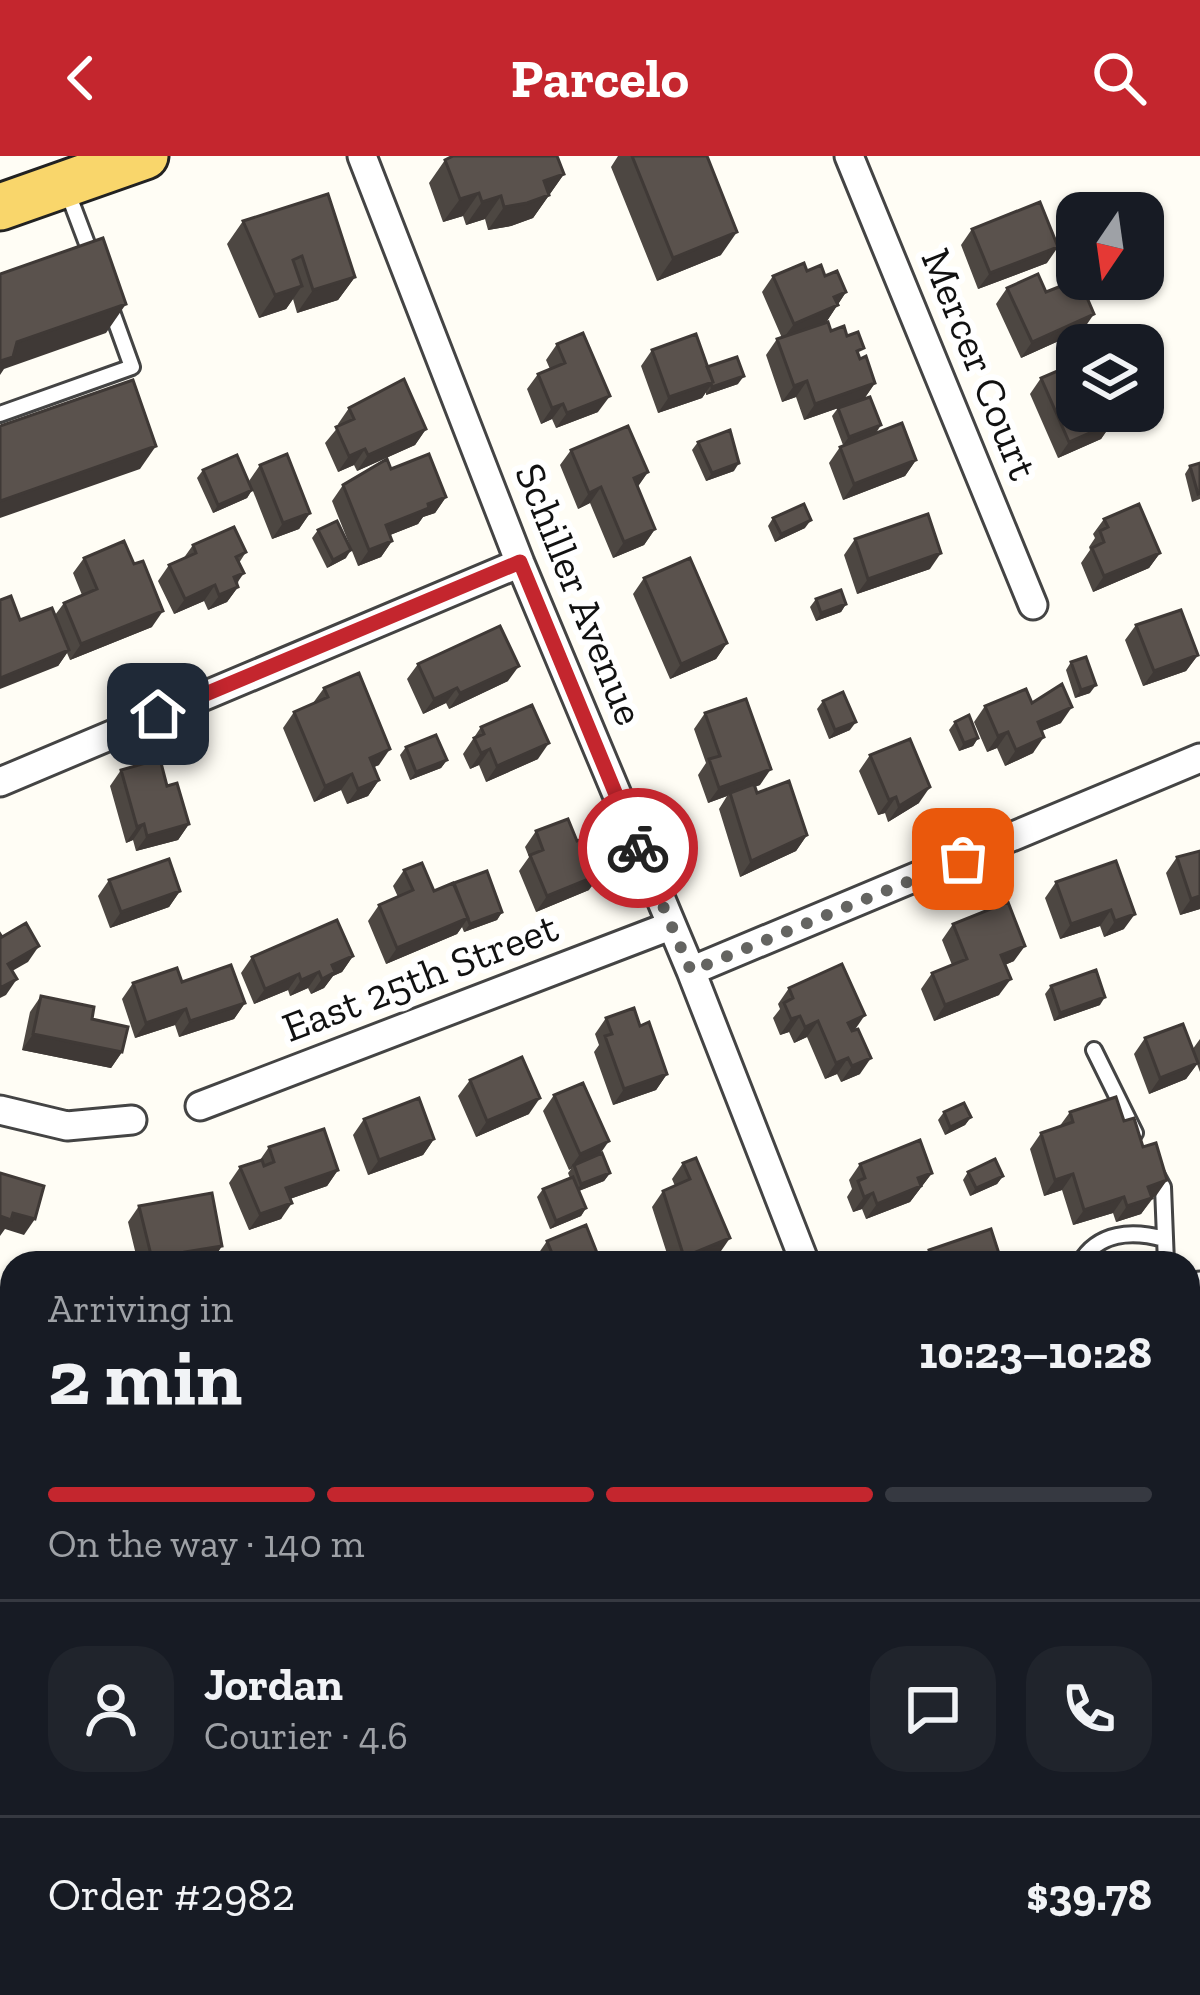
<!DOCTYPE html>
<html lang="en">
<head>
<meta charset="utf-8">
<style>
	:root { --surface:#171b24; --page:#20242c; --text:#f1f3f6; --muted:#9ea1a6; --line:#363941; --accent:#c4262e }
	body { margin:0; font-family:"Zilla Slab",serif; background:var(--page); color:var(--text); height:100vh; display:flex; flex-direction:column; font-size:45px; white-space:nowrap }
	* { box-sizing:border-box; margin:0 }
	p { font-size:39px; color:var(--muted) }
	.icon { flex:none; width:66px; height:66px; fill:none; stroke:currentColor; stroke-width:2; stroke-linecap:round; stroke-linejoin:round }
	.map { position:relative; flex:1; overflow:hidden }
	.side { position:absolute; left:0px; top:1095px; width:1200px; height:744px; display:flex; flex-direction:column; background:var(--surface); border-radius:36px 36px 0 0; box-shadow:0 3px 9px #0004 }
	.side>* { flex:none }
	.needle { width:78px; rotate:193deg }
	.controls { position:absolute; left:1056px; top:36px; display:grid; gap:24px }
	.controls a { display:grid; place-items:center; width:108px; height:108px; border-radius:24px; background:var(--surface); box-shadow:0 3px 9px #0004; font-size:60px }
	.pin { position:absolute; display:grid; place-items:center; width:102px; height:102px; color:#fff; margin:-51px; border-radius:24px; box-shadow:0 6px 18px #0006 }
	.courier { position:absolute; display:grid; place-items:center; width:120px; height:120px; margin:-60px; border:9px solid #c4262e; border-radius:50%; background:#fff; color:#222; box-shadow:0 3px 15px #0007 }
	.overview em { font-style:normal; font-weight:700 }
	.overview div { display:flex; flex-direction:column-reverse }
	.overview { display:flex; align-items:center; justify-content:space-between; height:204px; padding:0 48px }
	h1 { font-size:78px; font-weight:700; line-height:90px }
	.bar { display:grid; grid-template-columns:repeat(4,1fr); gap:18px 12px; align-content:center; height:144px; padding:0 48px }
	.bar i { height:15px; border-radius:9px; background:var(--line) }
	.bar .current { background:var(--accent) }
	.bar p { grid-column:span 4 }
	.line { display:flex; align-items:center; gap:30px; padding:0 48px; border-top:3px solid var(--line) }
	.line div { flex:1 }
	.round { display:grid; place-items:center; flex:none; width:126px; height:126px; border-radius:36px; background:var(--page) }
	header { display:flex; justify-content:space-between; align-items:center; height:156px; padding:0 48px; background:var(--accent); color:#fff; font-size:54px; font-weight:700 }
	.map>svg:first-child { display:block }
</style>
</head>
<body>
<header><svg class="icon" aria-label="back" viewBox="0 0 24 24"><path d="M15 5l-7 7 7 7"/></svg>Parcelo<svg class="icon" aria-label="search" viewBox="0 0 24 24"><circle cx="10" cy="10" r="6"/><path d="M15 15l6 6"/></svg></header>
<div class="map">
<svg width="1200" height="1839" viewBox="0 0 1200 1839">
	<rect width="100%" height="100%" fill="#fffdf5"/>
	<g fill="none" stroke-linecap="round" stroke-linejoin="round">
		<g stroke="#444" stroke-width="20">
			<path id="service" d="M66,32L92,101
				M0,258L132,211L110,150
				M1094,894L1135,977
				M1156,1018L1163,1031L1166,1107
				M1080,1107C1098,1076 1132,1074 1164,1083"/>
		</g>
		<g stroke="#444" stroke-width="33">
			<path id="minor" d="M362,0L520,407L691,815L805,1107
				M849,0L1033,449
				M0,626L520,407
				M691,815L1200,602
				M200,950L670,770
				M0,954L67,970L132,964
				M1188,1135L1200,1130
				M1188,1569L1200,1567
				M0,1765L12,1763
				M241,1827L243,1839
				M625,1827L627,1839
				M1025,1827L1027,1839"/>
		</g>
		<g stroke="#222" stroke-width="51">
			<path id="primary" d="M0,51L145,0"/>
		</g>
		<use href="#service" stroke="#fff" stroke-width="14"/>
		<use href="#minor" stroke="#fff" stroke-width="27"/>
		<use href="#primary" stroke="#f9d66b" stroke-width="45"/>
	</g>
	<path fill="#4d4742" d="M618,0H707L721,99L657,125L611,11Z
		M445,4L564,18L533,62L511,70L488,74L485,63L466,69L463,60L443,66L429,27Z
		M243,65L355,121L338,144L297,157L293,143L286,153L259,162L227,88Z
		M972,73L1047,107L978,133L961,89Z
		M807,115L825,120L846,136L827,165L809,173L831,175L847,180L875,227L864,243L804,264L796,241L782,246L766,199L777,183L782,182L762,136L773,120Z
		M1007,132L1046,136L1083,174L1021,202L996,148Z
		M557,188L598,256L556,272L552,263L541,268L527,233L538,218L550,213L546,204Z
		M652,194L707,211L738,228L706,239V236L702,242L658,257L641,210Z
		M1041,222L1077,255L1112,267L1101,283L1058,302L1030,238Z
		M349,252L426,273L415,289L357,315L354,309L338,316L325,287L339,270L338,268Z
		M838,252L881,269L843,289L832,260Z
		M698,286L734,315L706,325L692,294Z
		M840,291L916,304L905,320L843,344L829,307Z
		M571,294L648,316L637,331L655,373L644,389L613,402L590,347L578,353L560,309Z
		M1200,307V343L1192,346L1185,318L1190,310Z
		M260,309L310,357L299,373L272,383L249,325Z
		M391,313L446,341L435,357L423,361L418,368L390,379L392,385L381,401L358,410L332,345L343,329Z
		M203,314L252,334L247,342L213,357L197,322Z
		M773,362L805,372L775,386L768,370Z
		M1104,363L1160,397L1149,412L1093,436L1081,407L1090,394L1089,391L1095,382L1093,378Z
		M318,374L346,402L327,412L312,382Z
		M855,383L930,413L857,438L844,399Z
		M193,389L246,396L239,407L238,431L227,446L208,454L204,445L174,458L158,425L169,409L183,403Z
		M84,402L152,471L70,504L67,497L58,510L20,464L55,459L64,447L82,439L73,417Z
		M644,422L727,487L716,503L670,523L633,438Z
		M816,443L846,448L841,456L816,465L810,451Z
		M1136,469L1198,499L1186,515L1143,530L1125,484Z
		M1071,506L1090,537L1075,542L1066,514Z
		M418,508L508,525L449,553L446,547L423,558L407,523Z
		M324,532L379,609L374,611L379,624L368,640L347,648L341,634L314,646L283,572L294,556L313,547Z
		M823,545L850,574L829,583L817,553Z
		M1032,547L1061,567L1042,575L1033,597L1005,610L997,592L987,596L974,566L985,550Z
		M705,557L760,629L754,631L757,637L807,679L796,695L740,721L719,653L727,640L708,647L698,619L706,607L694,573Z
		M955,566L978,582L973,590L959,595L949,574Z
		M481,571L538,603L486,626L479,609L470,613L463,598Z
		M406,591L447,604L441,612L410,624L400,599Z
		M870,599L919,647L888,666L885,657L878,659L859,615Z
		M121,614L167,630L189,668L178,684L136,695L133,684L126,687L110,630Z
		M536,675L589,734L536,756L519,715L529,701L525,691Z
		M1177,701L1200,753L1180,759L1166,717Z
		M1116,705L1124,773L1104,781L1100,770L1060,783L1045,742L1056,726Z
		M404,714L434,735L502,756L497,764L464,776L462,771L457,778L386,808L368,765L379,749L398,741L393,730Z
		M109,724L180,735L169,751L110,772L98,740Z
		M953,768L1014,805L1005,809L999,839L934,865L921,833L932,817L952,809L942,784Z
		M353,800L342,816L333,820L324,832L311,838L308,832L290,840L288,834L254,848L241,817L252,801Z
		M182,826L245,847L234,863L179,881L175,869L135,882L122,843L133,827Z
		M1051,830L1100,849L1054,865L1045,838Z
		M789,832L854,875L860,918L841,926L837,918L825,923L807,881L794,887L789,876L780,879L773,862L780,853L778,848Z
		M41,840L92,863L122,896L111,912L22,894L30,856Z
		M606,862L640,870L667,918L656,934L613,949L594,896L599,889L595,878Z
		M1145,882L1192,894L1200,883V916L1197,908L1186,923L1149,938L1134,898Z
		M470,924L529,958L476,981L458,940Z
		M554,939L600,998L610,1017L604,1025L579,1035L586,1052L581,1060L550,1073L537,1041L543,1033L570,1022L568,1017L571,1013L569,1014L543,955Z
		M944,956L971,961L965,969L945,979L938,964Z
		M1070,956L1124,965L1167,1024L1141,1058L1116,1066L1113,1057L1073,1069L1062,1034L1044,1040L1030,993L1041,977L1059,971Z
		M364,963L434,983L423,999L368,1019L353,979Z
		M269,991L338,1014L327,1030L290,1043L281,1063L249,1074L229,1027L240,1011L260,1004Z
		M683,1007L719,1098L697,1107H670L652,1051L663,1035L675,1030L672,1023Z
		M860,1008L932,1017L910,1046L866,1063L862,1053L853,1056L847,1041L852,1033L849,1024Z
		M968,1016L1003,1020L997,1028L970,1040L963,1024Z
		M139,1050L222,1090L211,1106L138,1107L128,1066Z
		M547,1085L601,1107H538L536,1101Z
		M929,1094L1002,1107H920Z
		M106,1827H165L166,1839H108Z
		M317,1827H377L369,1839H319Z
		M726,1827L772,1839H718Z
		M917,1827H970L972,1839H906Z
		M1113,1827H1179L1181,1839H1115Z"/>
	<path fill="#3f3936" d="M564,18L533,62L511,70L488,74L504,51L544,25Z
		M479,37L463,60L443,66L460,43Z
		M501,40L485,63L466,69L482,46Z
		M737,76L721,99L657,125L673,102Z
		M1058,91L1047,107L978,133L990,117Z
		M355,121L338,144L297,157L313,134Z
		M302,130L286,153L259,162L275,139Z
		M846,136L827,165L782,184L794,168L834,141Z
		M126,148L106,177L4,213L0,219V205L17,186Z
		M1094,158L1083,174L1021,202L1032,186Z
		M744,220L738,228L706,239L712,231Z
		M807,225L796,241L782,246L794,230Z
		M713,226L702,242L658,257L669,241Z
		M875,227L864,243L804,264L815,248Z
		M610,240L598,256L556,272L567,257Z
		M563,248L552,263L541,268L552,252Z
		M1112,267L1101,283L1058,302L1069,286Z
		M881,269L876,277L843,289L849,281Z
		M426,273L415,289L357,315L368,299Z
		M156,290L140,313L0,362V345Z
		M365,293L354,309L338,316L349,300Z
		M916,304L905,320L843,344L854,328Z
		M739,307L734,315L706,325L712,317Z
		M648,316L637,332L634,322Z
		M601,331L590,347L578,353L589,337Z
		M252,334L247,342L213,357L218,349Z
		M446,341L435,357L423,361L418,368L375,385L386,369Z
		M310,357L299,373L272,383L283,367Z
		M811,364L805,372L775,386L781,378Z
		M655,373L644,389L613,402L624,386Z
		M392,385L381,401L358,410L369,394Z
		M351,394L346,402L327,412L333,404Z
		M941,397L930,413L857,438L868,423Z
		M1160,397L1149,412L1093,436L1104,420Z
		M244,417L233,433L238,431L227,446L208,454L234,421Z
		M215,429L204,445L174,458L185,443Z
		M846,448L841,456L816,465L821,457Z
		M163,455L152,471L70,504L81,488Z
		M727,487L716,503L670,523L681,508Z
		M69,494L58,510L0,533V522Z
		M1198,499L1186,515L1143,530L1154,515Z
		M519,510L508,525L449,553L460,537Z
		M1096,529L1090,537L1075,542L1081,534Z
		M457,532L446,547L423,558L434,543Z
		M1072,551L1061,567L1027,581L1038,566Z
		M856,566L850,574L829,583L835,574Z
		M1008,576L997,592L987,596L998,580Z
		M1044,581L1033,597L1005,610L1016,594Z
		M978,582L973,590L959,595L964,587Z
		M549,587L538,603L486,626L497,610Z
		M390,593L379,609L359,617L370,602Z
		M490,593L479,609L470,613L481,597Z
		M447,604L441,612L410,624L416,616Z
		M771,613L760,629L730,639V637L727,640L708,647L719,632Z
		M352,618L341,634L314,646L325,630Z
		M379,624L368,640L347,648L358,633Z
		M930,631L919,647L888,666L899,650Z
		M896,641L885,657L878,659L889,644Z
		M144,668L133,684L126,687L137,671Z
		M189,668L178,684L136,695L147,680Z
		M807,679L796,695L740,721L751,705Z
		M601,718L589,734L536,756L547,740Z
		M180,735L169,751L110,772L121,756Z
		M1200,740V753L1180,759L1191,743Z
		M1111,754L1100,770L1060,783L1071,768Z
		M502,756L497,764L464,776L470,768Z
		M1135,758L1124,773L1104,781L1115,765Z
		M468,762L457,778L386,808L397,792Z
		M39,790L28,806L0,822L8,808Z
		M1025,790L1014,805L990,815L1001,799Z
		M353,800L342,816L333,820L324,832L311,838L332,809Z
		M319,816L308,832L290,840L301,824Z
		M299,818L288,834L254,848L265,833Z
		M17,823L6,839L0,842V832Z
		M1011,823L999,839L934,865L945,849Z
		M1105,841L1100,849L1054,865L1060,857Z
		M245,847L234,863L179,881L190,865Z
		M186,853L175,869L135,882L146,867Z
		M865,859L854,875L837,883L848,867Z
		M800,860L789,876L780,879L791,863Z
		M818,865L807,881L794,887L805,871Z
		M33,878L122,896L111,912L22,894Z
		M848,902L837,918L825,923L836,907Z
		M871,902L860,918L841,926L852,910Z
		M1198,907L1186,923L1149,938L1160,922Z
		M667,918L656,934L613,949L624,933Z
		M540,942L529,958L476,981L487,965Z
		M971,961L965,969L945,979L950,971Z
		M434,983L423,999L368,1019L379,1004Z
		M609,985L598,1001L574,1009L569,1014L580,998Z
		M338,1014L327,1030L275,1048L286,1032Z
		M610,1017L604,1025L576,1036L581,1028Z
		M932,1017L910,1046L866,1063L877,1048L918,1022Z
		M1073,1018L1062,1034L1044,1040L1055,1024Z
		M1003,1020L997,1028L970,1040L976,1032Z
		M1167,1024L1156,1040L1137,1046L1148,1031Z
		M873,1037L862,1053L853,1056L864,1041Z
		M1124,1041L1113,1057L1073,1069L1084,1054Z
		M1152,1042L1141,1058L1116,1066L1127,1050Z
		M292,1047L281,1063L249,1074L260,1058Z
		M586,1052L581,1060L550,1073L556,1065Z
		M13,1057L35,1063L24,1079L5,1073L0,1080V1060Z
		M730,1082L719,1098L697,1107H680L684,1101Z
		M222,1090L211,1106L177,1107L185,1096Z
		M0,1577H12V1592L0,1593Z
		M458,1827H488L452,1835Z
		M377,1828L369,1839H331L333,1836Z"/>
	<path fill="#5a524d" stroke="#3f3936" stroke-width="3" d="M453,0H557L564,18L544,25L549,39L527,47L504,51L501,40L482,46L479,37L460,43L445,4Z
		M632,0H707L737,76L673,102Z
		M328,38L355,121L313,134L302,100L293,104L302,130L275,139L243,65Z
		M1040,46L1058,91L990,117L972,73Z
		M103,82L126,148L17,186L13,201L0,205V118Z
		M804,107L807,115L821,109L825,120L837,115L846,136L834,141L838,149L794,168L773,120Z
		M1038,118L1046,136L1079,123L1094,158L1032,186L1007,132Z
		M828,166L831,175L844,170L847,180L858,176L864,192L857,195L860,203L866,200L875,227L815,248L807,225L794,230L777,183Z
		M583,177L610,240L567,257L563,248L552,252L538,218L565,207L557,188Z
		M696,178L713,226L669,241L652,194Z
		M737,201L744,220L712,231L711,227L713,226L707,211Z
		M1076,207L1077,255H1107L1112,267L1069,286L1041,222Z
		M404,223L426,273L368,299L365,293L349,300L336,271L354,263L349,252Z
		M133,224L156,290L0,345V270Z
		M870,241L881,269L849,281L838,252Z
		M902,267L916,304L854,328L840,291Z
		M628,270L648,316L634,322L655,373L624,386L601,331L589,337L571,294Z
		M730,274L739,307L712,317L698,286Z
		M287,298L310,357L283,367L260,309Z
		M429,298L446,341L428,348L429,352L386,369L392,385L369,394L343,329L387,303L391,313Z
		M237,299L252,334L218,349L203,314Z
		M1200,307V337L1198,338L1190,310Z
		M804,348L811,364L781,378L773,362Z
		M1139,348L1160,397L1104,420L1092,392L1104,386L1100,375L1108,371L1104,363Z
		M928,358L941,397L868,423L855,383Z
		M337,365L351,394L333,404L318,374Z
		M234,371L246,396L236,401L244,417L234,421L238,431L219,439L215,429L185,443L169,409L196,397L193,389Z
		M124,385L134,408L143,405L163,455L81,488L64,447L97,433L84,402Z
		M690,402L727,487L681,508L644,422Z
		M841,434L846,448L821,457L816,443Z
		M11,440L20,464L52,452L69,494L0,522V444Z
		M1181,454L1198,499L1154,515L1136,469Z
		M500,470L519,510L460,537L457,532L434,543L418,508Z
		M1086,501L1096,529L1081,534L1071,506Z
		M359,517L390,593L370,602L379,624L358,633L352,618L325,630L294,556L328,541L324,532Z
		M1062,528L1072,551L1038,566L1044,581L1016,594L1008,576L998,580L985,550L1026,533L1032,547Z
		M843,536L856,566L835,574L823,545Z
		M746,543L771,613L719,632L709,603L720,600L705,557Z
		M532,549L549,587L497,610L490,593L481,597L474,582L484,578L481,571Z
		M969,559L978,582L964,587L955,566Z
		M436,579L447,604L416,616L406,591Z
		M910,583L930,631L899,650L896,641L889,644L870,599Z
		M160,603L167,630L177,627L189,668L147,680L144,668L137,671L121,614Z
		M789,625L807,679L751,705L730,637L754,628L757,637Z
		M568,663L577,685L586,682L601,718L547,740L530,699L543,694L536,675Z
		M1200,695V740L1191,743L1177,701Z
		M169,703L180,735L121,756L109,724Z
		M1116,705L1135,758L1115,765L1111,754L1071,768L1056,726Z
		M422,707L434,735L453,727L468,762L397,792L379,749L413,734L404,714Z
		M487,715L502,756L470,768L454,727Z
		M1008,746L1025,790L1001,799L1011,823L945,849L932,817L967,803L953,768Z
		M337,764L353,800L332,809L335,816L322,823L319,816L301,824L299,818L265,833L252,801Z
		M26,767L39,790L8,808L17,823L0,832V778L2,781Z
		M842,808L865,859L848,867L852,875L858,873L871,902L852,910L848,902L836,907L818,865L805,871L800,860L791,863L784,847L793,842L789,832Z
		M231,809L245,847L190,865L186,853L146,867L133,827L177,812L182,826Z
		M1096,814L1105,841L1060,857L1051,830Z
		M41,840L94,851L92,863L128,871L122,896L33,878Z
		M634,852L640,870L649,866L667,918L624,933L605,880L612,878L606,862Z
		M1183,868L1198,907L1160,922L1145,882Z
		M522,901L540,942L487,965L470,924Z
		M583,927L609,985L580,998L554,939Z
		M1116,941L1124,965L1134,962L1143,991L1156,987L1167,1024L1148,1031L1152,1042L1127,1050L1124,1041L1084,1054L1073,1018L1055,1024L1041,977L1073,966L1070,956Z
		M419,942L434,983L379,1004L364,963Z
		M964,947L971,961L950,971L944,956Z
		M324,973L338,1014L286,1032L292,1047L260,1058L240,1011L262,1004L264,1010L274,1006L269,991Z
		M920,984L932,1017L918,1022L921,1030L877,1048L873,1037L864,1041L858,1025L865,1022L860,1008Z
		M602,997L610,1017L581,1028L574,1009Z
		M696,1002L730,1082L684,1101L663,1035L690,1023L683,1007Z
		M995,1003L1003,1020L976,1032L968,1016Z
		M0,1017L44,1030L35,1063L13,1057L11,1064L0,1060Z
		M573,1021L586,1052L556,1065L543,1033Z
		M212,1037L222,1090L185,1096L187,1107H153L139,1050Z
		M586,1069L601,1107H556L547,1085Z
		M991,1073L1002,1107H928L932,1105L929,1094Z
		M7,1332L9,1349L0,1350V1333Z
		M9,1519L10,1532H12V1577H0V1520Z
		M7,1816L11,1839H0V1817Z
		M120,1827H165L166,1839H121Z
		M331,1827H377V1828L333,1836Z
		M726,1827H770L772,1839H728Z
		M923,1827H970L972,1839H909L908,1835L924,1832Z
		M1127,1827H1179L1181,1839H1129Z"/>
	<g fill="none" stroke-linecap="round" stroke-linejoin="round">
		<path stroke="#646461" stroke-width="12" stroke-dasharray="0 21.6" d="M638,692L691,815L963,703"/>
		<path stroke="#c4262e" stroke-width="15" d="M158,558L520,406L638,692"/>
	</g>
	<g text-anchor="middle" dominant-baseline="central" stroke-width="12" stroke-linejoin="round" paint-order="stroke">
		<g font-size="42" fill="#111" stroke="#fff">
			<text transform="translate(980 208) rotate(68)">Mercer Court</text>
			<text transform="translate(580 438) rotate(68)">Schiller Avenue</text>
			<text transform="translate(420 821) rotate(-21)">East 25th Street</text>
		</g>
	</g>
</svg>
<div class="controls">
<a><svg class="needle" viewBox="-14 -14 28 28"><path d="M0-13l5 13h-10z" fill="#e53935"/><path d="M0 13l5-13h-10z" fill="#9ea1a6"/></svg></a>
<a><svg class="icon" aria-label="layers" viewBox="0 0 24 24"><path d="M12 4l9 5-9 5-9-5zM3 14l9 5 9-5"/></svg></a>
</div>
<div class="pin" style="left:963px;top:703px;background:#ea580c"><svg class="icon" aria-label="bag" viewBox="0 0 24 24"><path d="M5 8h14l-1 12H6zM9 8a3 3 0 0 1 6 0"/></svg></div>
<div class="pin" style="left:158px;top:558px;background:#1f2937"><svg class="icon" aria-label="home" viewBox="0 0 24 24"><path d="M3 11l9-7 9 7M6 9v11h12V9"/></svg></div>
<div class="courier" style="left:638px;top:692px"><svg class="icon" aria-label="bike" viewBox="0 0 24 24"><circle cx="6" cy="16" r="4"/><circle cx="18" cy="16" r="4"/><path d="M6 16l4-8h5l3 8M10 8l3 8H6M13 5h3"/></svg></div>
<section class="side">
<div class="overview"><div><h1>2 min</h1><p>Arriving in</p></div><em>10:23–10:28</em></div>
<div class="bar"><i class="current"></i><i class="current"></i><i class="current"></i><i></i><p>On the way · 140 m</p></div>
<div class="line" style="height:216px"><a class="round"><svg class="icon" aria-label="person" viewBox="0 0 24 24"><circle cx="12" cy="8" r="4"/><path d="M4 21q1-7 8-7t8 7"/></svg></a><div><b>Jordan</b><p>Courier · 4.6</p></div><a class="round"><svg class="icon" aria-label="chat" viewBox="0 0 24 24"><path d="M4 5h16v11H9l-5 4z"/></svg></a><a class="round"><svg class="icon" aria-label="phone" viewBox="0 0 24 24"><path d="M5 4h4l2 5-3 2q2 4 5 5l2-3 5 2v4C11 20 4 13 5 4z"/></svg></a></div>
<div class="line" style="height:156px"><div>Order #2982</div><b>$39.78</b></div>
</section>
</div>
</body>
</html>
